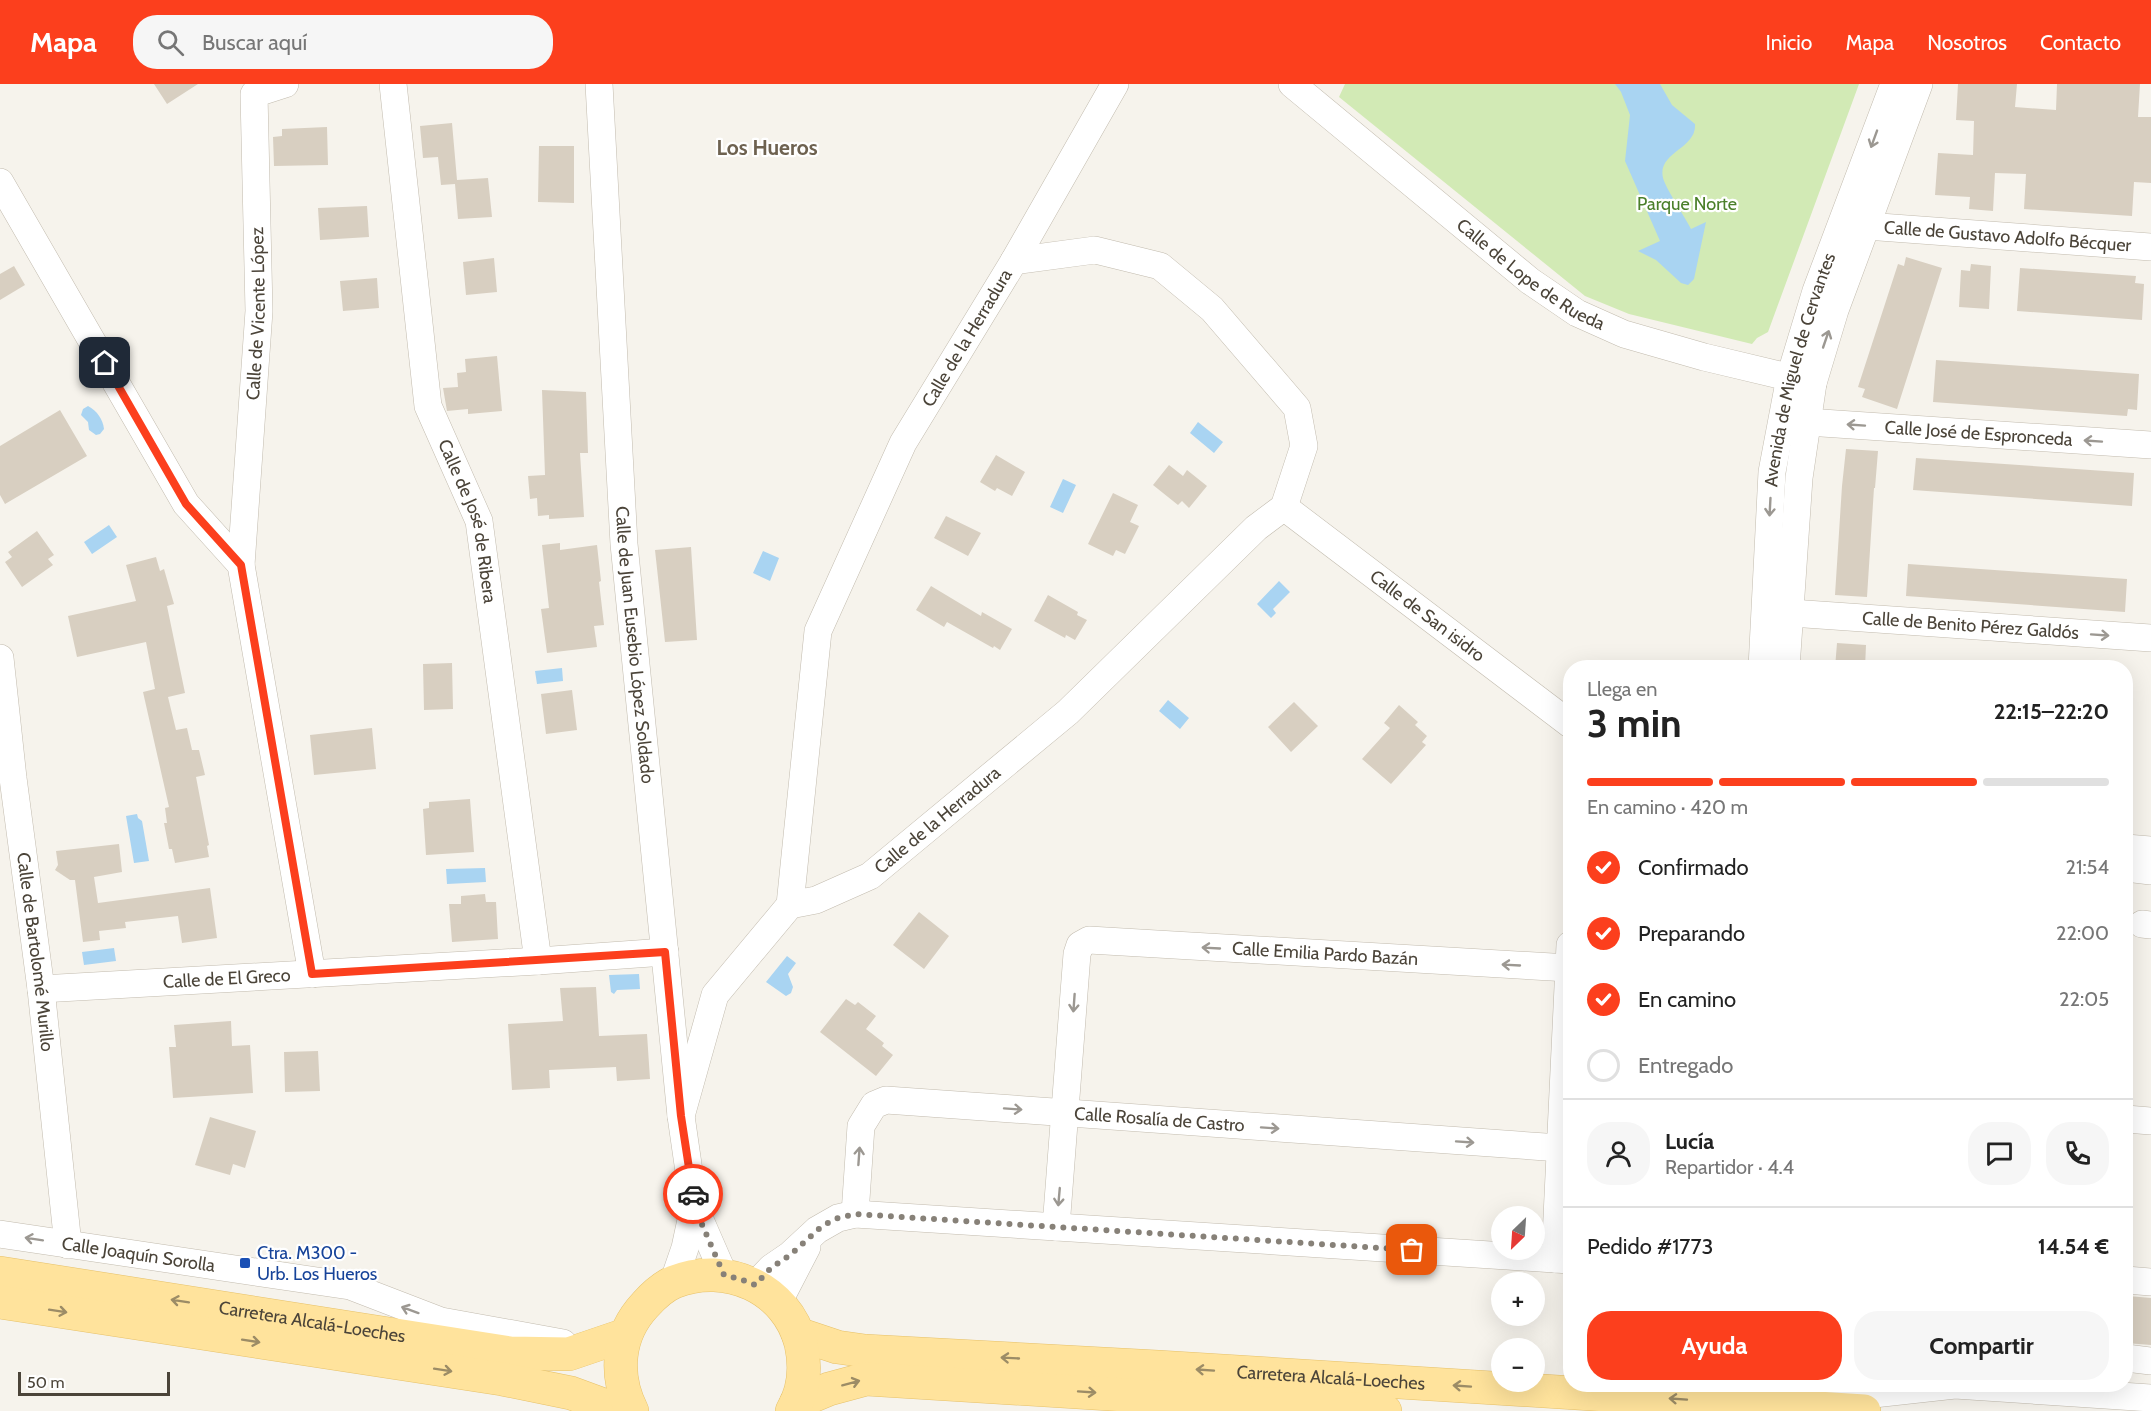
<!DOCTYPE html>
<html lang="es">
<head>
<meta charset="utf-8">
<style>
	:root { --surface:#fff; --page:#f6f6f6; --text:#222; --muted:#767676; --line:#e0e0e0; --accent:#fc3f1d }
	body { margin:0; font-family:Cabin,sans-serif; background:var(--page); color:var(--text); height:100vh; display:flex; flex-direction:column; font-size:22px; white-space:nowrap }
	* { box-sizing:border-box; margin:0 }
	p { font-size:20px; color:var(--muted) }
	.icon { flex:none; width:33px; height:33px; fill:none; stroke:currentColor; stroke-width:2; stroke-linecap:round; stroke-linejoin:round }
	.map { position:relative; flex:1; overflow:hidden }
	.panel { position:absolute; left:1563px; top:576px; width:570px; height:732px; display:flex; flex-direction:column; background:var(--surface); border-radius:24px; box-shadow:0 6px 24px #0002 }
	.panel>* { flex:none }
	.needle { width:39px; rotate:205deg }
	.fabs { position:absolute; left:1491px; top:1122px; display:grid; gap:12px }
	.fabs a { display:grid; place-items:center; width:54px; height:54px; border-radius:50%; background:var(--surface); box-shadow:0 6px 24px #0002; font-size:30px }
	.scale { position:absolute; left:18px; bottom:15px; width:152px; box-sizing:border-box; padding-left:6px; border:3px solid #4b4439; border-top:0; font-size:16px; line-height:21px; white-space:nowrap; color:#4b4439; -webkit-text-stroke:4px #fff; paint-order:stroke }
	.pin { position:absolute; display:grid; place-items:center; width:51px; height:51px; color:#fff; margin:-26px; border-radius:12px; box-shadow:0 3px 9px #0006 }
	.courier { position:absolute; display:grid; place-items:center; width:60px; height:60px; margin:-30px; border:4px solid #fc3f1d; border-radius:50%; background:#fff; color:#222; box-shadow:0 2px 8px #0007 }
	.summary em { font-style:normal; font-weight:700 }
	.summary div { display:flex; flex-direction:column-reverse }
	.summary { display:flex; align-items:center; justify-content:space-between; height:102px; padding:0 24px }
	h1 { font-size:39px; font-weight:700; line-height:45px }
	.bar { display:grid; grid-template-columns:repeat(4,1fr); gap:9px 6px; align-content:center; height:72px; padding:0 24px }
	.bar i { height:8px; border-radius:4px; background:var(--line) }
	.bar .selected { background:var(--accent) }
	.bar p { grid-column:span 4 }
	.line { display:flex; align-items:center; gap:15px; padding:0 24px; border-top:2px solid var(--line) }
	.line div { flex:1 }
	.round { display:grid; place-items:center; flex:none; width:63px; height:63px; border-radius:24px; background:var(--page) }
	ol { padding:0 24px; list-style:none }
	li { display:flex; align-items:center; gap:18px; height:66px }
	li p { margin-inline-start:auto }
	li .icon { padding:6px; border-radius:50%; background:var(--accent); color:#fff; stroke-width:4 }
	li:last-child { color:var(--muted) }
	li i { width:33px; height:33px; border:3px solid var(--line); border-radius:50% }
	.button { display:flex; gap:12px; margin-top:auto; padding:12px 24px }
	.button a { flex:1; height:69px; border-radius:24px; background:var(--accent); color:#fff; font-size:24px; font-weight:700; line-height:69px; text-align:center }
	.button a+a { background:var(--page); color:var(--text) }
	header { display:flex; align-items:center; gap:36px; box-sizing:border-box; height:84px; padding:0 30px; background:var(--accent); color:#fff }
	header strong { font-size:28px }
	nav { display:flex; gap:33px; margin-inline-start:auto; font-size:21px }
	.search { width:420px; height:54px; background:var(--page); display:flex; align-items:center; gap:15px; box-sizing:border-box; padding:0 21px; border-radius:24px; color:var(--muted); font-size:22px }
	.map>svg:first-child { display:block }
</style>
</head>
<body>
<header>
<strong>Mapa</strong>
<div class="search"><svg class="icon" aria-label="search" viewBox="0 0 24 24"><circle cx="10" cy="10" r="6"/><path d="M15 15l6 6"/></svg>Buscar aquí</div>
<nav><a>Inicio</a><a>Mapa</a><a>Nosotros</a><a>Contacto</a></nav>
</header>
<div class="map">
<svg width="2151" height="1327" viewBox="0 0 2151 1327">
	<rect width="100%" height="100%" fill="#f6f3ec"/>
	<path fill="#d2eab5" d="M1345,0H1859L1768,248L1757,254L1752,260L1629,230L1585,212L1339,13Z"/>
	<path fill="#a9d4f2" d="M1615,0H1660L1672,21L1695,40C1697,65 1657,68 1663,94C1666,105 1685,133 1691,145L1706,138L1694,195L1688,201L1681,199L1656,176L1638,167L1660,157L1625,77L1630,31L1621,8Z
		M88,322C97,327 103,335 104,345L100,350L96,351L89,346L88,338L81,331L83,325Z
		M1198,338L1223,358L1214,369L1190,349Z
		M1063,395L1076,401L1063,429L1050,423Z
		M109,441L117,453L92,470L84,458Z
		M763,467L779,474L770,497L753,489Z
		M1279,497L1290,508L1273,525L1276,529L1271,534L1257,520Z
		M562,584L563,597L537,600L535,587Z
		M1168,616L1189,634L1180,645L1159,627Z
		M137,730L138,734L142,737L149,777L134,779L126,732Z
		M485,784L486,798L447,800L446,785Z
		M114,864L116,877L84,881L82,868Z
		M787,872L796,879L788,890L793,903L791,909L786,912L766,898Z
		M639,890L640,905L617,906L614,910L611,908L609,891Z"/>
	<path fill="#d8cfc1" d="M154,0H198L167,20Z
		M1958,0H2017L2015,23L2056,26L2057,0H2140L2138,33H2151V99L2134,98L2132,132L2024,125L2026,90L1995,89L1993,127L1969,125L1970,113L1935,111L1938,69L1973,71L1974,37L1956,36Z
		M452,39L457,96L488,94L492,133L458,135L455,100L441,101L438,73L423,74L420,42Z
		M327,43L328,81L274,82L273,53L282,52V45Z
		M539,62H574V119L538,118Z
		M367,122L369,153L320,156L318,124Z
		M1906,173L1942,184L1897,325L1862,313L1865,305L1858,303L1898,180L1904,182Z
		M494,174L497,208L466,211L463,178Z
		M1971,180L1991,182L1989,225L1959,223L1961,186L1970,187Z
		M14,182L25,201L0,216V190Z
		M2020,184L2136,192L2135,199L2144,200L2142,236L2017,227Z
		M377,194L379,224L343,227L340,197Z
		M497,272L502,327L468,330V325L447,327L443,304L458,303L457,289L466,288L465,275Z
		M1936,276L2139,290L2137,326L2128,325L2127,332L1933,318Z
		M542,306L586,308L588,369H580L584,433L549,435V431L538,432L537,414L530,415L528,392L545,391Z
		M60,326L87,372L5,420L0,411V362Z
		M1846,365L1878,367L1875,404H1874L1867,513L1835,511L1842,402Z
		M996,371L1025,388L1012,412L997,404L995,407L980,398Z
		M1916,374L2134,389L2132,422L1913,406Z
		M1169,381L1183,392L1187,386L1207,402L1189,424L1182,417L1178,421L1153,401Z
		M1113,409L1138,421L1130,438L1139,442L1125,470L1116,466L1113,472L1088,460Z
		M946,432L981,449L968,472L934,454Z
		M37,447L54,471L48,475L53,481L22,503L5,478L12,473L8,468Z
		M560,459V466L597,461L601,497L599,498L604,541L594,542L597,563L547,569L541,525L549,524L542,461Z
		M691,463L697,556L665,558L655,466Z
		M156,473L160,487L164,485L174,520L167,522L185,609L168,613L176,646L187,644L192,666H199L205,691L196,693L209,761L207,762L209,773L175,779L172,765H169L164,739H167L165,724L169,723L143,608L155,605L146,558L77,573L68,532L136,517L126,481Z
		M1908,480L2127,495L2125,528L1906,512Z
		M931,502L981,532L982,528L1012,545L1000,566L994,562L993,564L947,538L944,543L916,526Z
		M1048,511L1078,528L1077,531L1087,536L1075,556L1066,551L1065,554L1034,537Z
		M1837,559L1866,561L1865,584H1835Z
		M452,579L453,625L424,626L423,580Z
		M572,606L577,646L546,650L541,610Z
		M1294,618L1318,642L1291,668L1268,643Z
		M1399,621L1418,638L1415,641L1427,652L1422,658L1426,661L1391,700L1362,675L1390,644L1384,639Z
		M372,644L376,685L314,691L310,651Z
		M470,715L474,768L426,771L423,725L429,724V718Z
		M119,760L122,788L94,793L98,819L210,804L217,854L182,859L178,832L125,838L126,844L99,847L100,856L83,858L75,796H70L55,786L58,781L56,767Z
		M485,810L486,818H496L498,855L452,858L449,820H461V812Z
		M919,828L949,852L924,885L893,861Z
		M596,903L599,952L647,950L650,995L617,997L616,983L549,986L550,1004L512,1006L508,940L563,937L560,904Z
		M846,915L855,921L858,918L876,932L866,945L884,959L882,962L893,971L876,992L820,948Z
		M231,937L232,962L250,961L253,1009L173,1014L169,963H176L174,941Z
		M318,967L320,1007L285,1008L284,968Z
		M210,1033L256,1047L245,1084L233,1080L230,1091L195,1081Z
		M2128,1212L2151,1214V1261L2126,1259Z"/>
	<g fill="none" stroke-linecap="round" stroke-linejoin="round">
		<g stroke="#c2bbae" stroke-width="28">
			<g id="minor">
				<path id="s1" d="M393,0L428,322L479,437L538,877"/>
				<path id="s2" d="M599,0L624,460L681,1032L694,1122L724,1191"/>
				<path id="s3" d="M1292,0L1530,197L1577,229L1624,250L1704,273L1813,299"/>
				<path d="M0,98L186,420L241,481L312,890"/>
				<path id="s4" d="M1866,142L2151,163"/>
				<path d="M1014,177L1115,0"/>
				<path id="s5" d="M1807,338L2151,361"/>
				<path id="s6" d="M1284,423L1570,640"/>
				<path id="s7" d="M241,481L259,227L254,10L285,0"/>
				<path id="s8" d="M1791,529L2151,554"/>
				<path id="s9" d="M0,574L13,694L41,905L68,1161"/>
				<path id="s10" d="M1762,584L1772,388L1790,293L1816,207L1894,0"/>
				<path d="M1786,584L1799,394L1813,299L1835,226L1919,0"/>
				<path d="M2126,764L2151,766"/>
				<path d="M2126,784L2151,787"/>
				<path d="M2142,840L2151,841"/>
				<path id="s11" d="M41,905L538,877L665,868"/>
				<path id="s12" d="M681,1032L715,911L790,821L816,816L870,792L1068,628L1256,444L1284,423L1304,362L1297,324L1212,225L1160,182L1095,166L1014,177L903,359L818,547L790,821"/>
				<path d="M2126,1035L2151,1037"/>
				<path id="s13" d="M855,1130L861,1042L874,1021L886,1016L1560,1064"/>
				<path id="s14" d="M1056,1143L1077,870L1080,861L1089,856L1569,884"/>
				<path id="s15" d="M0,1150L350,1202L441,1237L563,1259"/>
				<path d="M1555,1175L1570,861"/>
				<path d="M2126,1196L2151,1198"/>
				<path d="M673,1199L685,1164L694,1122"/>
				<path d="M755,1201L771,1184L790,1171L817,1146L838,1134L855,1130L1570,1176"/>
				<path d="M778,1219L807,1163"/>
				<path d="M2126,1274L2151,1277"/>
				<path d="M1829,1315L1955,1301L2151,1314"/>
			</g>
		</g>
		<g stroke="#e6c16a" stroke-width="34">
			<g id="major">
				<path id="s16" d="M0,1189L510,1269L569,1270L625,1251"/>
				<path d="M0,1218L502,1295L571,1309L620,1327"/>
				<path id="s17" d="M798,1250L837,1263L865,1267L1158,1283L1864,1327"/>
				<path d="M796,1319L829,1305L866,1295L1385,1327"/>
				<path d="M632,1327C614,1291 617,1251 645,1221C653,1212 662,1203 674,1198C726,1177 787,1204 801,1260C806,1283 804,1307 792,1327"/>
			</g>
		</g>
		<use href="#minor" stroke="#fff" stroke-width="27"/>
		<use href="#major" stroke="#ffe39c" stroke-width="33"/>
	</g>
	<defs><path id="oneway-shaft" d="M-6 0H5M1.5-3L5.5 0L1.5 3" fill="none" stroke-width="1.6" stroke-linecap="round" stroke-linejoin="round" transform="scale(1.5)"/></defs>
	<g stroke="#9c9892">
		<use href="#oneway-shaft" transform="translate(1874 55) rotate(110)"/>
		<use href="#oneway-shaft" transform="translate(1826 255) rotate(-71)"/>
		<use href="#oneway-shaft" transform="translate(1856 341) rotate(-176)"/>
		<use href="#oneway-shaft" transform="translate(2093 357) rotate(-176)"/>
		<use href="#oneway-shaft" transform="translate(1770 423) rotate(93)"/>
		<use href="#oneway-shaft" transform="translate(2100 551) rotate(4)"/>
		<use href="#oneway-shaft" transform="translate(1211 864) rotate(-177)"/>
		<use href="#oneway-shaft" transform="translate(1511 881) rotate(-177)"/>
		<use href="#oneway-shaft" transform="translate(1074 919) rotate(94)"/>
		<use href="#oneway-shaft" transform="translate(1013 1025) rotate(4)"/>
		<use href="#oneway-shaft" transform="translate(1270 1044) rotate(4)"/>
		<use href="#oneway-shaft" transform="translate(1465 1058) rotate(4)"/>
		<use href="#oneway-shaft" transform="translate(859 1072) rotate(-86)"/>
		<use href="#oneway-shaft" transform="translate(1059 1113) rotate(95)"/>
		<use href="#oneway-shaft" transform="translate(34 1155) rotate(-171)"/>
		<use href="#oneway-shaft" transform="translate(410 1226) rotate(-160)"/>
	</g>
	<g stroke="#9c8c66">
		<use href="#oneway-shaft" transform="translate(180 1217) rotate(-171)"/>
		<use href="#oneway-shaft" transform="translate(58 1227) rotate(9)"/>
		<use href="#oneway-shaft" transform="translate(251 1257) rotate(9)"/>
		<use href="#oneway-shaft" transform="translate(1010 1274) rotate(-177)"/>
		<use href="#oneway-shaft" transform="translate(443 1286) rotate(9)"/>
		<use href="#oneway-shaft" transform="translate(1205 1286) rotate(-176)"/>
		<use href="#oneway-shaft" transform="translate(851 1299) rotate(-15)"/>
		<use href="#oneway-shaft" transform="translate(1462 1302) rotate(-176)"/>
		<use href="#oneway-shaft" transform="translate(1087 1308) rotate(4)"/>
		<use href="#oneway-shaft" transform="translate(1678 1315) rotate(-176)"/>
	</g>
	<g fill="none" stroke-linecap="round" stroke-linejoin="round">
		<path stroke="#878178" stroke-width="6" stroke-dasharray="0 10.8" d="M693,1110L694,1122L724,1191L740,1195L755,1201L771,1184L790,1171L822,1142L838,1134L855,1130L1412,1166"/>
		<path stroke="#fc3f1d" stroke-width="8" d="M105,279L186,420L241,481L312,890L665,868L681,1032L693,1110"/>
	</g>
	<rect fill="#1a4fb4" stroke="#fff" stroke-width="2" x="239" y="1173" width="12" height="12" rx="3"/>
	<g text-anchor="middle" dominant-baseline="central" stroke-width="4.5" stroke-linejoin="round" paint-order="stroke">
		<g font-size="18" fill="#4a7f2a" stroke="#fff">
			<text x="1687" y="120">Parque Norte</text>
		</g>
		<g font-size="18" fill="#4b4439" stroke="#fff">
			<text stroke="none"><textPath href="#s4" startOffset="142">Calle de Gustavo Adolfo Bécquer</textPath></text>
			<text stroke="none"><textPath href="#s3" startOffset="306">Calle de Lope de Rueda</textPath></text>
			<text stroke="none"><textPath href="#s7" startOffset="252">Calle de Vicente López</textPath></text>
			<text transform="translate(967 254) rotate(-59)">Calle de la Herradura</text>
			<text stroke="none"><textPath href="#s10" startOffset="302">Avenida de Miguel de Cervantes</textPath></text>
			<text stroke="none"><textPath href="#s5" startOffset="172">Calle José de Espronceda</textPath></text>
			<text stroke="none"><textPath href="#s1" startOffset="447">Calle de José de Ribera</textPath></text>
			<text stroke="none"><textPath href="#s6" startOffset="180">Calle de San isidro</textPath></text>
			<text stroke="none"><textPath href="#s8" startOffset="180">Calle de Benito Pérez Galdós</textPath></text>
			<text stroke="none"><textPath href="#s2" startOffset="562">Calle de Juan Eusebio López Soldado</textPath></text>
			<text stroke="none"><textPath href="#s12" startOffset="416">Calle de la Herradura</textPath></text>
			<text stroke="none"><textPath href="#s9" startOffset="296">Calle de Bartolomé Murillo</textPath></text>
			<text stroke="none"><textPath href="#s14" startOffset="530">Calle Emilia Pardo Bazán</textPath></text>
			<text stroke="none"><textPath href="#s11" startOffset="186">Calle de El Greco</textPath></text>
			<text stroke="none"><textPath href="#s13" startOffset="400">Calle Rosalía de Castro</textPath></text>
			<text stroke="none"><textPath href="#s15" startOffset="140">Calle Joaquín Sorolla</textPath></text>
			<text stroke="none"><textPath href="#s16" startOffset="316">Carretera Alcalá-Loeches</textPath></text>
			<text stroke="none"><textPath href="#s17" startOffset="536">Carretera Alcalá-Loeches</textPath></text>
		</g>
		<g font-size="18" fill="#164399" stroke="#fff" text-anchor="start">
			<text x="257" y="1169">Ctra. M300 -<tspan x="257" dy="21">Urb. Los Hueros</tspan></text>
		</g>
		<g font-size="21" font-weight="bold" fill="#6e6250" stroke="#fff">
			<text x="767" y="63">Los Hueros</text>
		</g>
	</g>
</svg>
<div class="fabs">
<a><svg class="needle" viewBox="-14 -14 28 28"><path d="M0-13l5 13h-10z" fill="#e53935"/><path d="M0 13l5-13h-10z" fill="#767676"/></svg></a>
<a>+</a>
<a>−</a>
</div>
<div class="scale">50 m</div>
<div class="pin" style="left:1412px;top:1166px;background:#ea580c"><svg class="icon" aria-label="bag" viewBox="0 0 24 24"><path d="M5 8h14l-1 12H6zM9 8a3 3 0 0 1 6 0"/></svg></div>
<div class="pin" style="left:105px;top:279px;background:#1f2937"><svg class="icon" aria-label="home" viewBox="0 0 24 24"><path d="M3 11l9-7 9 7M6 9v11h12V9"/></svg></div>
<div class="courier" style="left:693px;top:1110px"><svg class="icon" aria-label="car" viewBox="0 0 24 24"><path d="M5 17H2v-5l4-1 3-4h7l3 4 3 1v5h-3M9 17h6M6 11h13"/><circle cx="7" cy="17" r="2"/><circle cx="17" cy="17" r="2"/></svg></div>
<section class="panel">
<div class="summary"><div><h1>3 min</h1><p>Llega en</p></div><em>22:15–22:20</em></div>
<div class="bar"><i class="selected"></i><i class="selected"></i><i class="selected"></i><i></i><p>En camino · 420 m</p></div>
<ol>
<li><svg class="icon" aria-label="check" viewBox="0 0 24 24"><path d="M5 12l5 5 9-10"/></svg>Confirmado<p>21:54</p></li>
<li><svg class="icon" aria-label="check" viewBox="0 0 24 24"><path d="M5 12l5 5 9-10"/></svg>Preparando<p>22:00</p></li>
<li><svg class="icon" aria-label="check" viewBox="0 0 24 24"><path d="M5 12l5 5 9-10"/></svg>En camino<p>22:05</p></li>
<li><i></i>Entregado</li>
</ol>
<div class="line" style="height:108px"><a class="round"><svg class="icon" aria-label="person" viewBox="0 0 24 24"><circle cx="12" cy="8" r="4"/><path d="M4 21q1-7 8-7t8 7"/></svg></a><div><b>Lucía</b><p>Repartidor · 4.4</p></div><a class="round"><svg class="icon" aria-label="chat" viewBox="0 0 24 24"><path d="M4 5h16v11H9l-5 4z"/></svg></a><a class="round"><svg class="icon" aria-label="phone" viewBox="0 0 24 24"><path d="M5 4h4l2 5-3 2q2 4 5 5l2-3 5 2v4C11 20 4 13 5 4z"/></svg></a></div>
<div class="line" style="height:78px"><div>Pedido #1773</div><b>14.54 €</b></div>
<div class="button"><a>Ayuda</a><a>Compartir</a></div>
</section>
</div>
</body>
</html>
